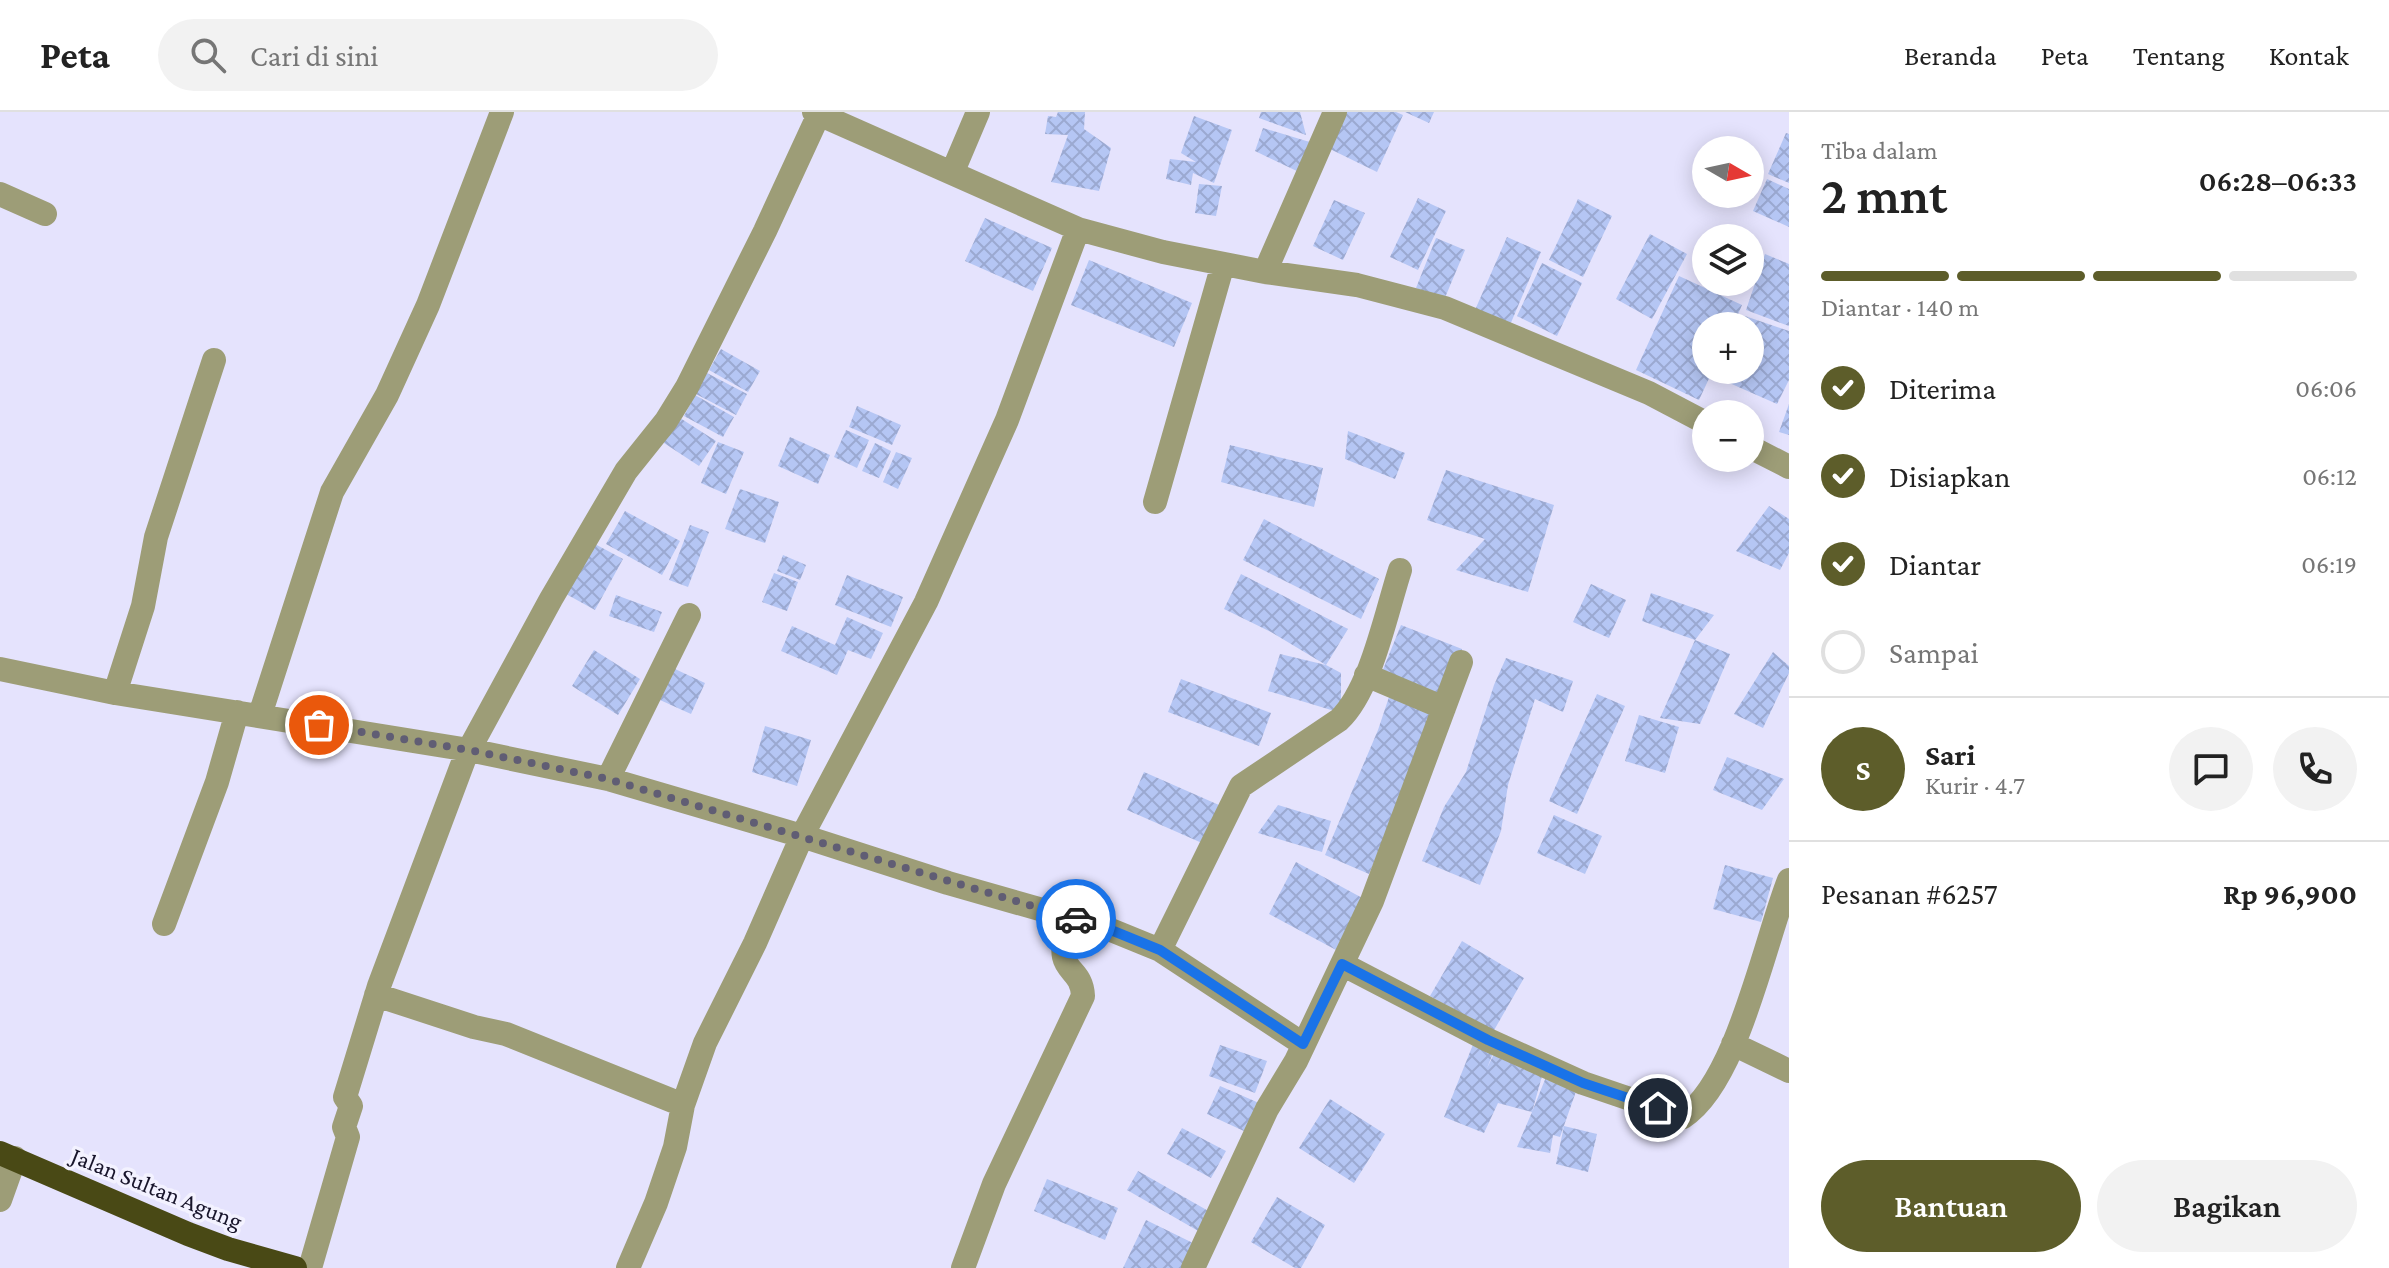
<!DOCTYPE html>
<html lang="id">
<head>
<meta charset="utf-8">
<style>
	:root { --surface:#fff; --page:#f2f2f2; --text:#222; --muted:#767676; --line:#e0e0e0; --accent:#5d5d2a }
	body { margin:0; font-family:"Crimson Pro",serif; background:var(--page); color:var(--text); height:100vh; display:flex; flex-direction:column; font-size:30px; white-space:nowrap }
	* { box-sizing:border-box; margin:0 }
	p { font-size:26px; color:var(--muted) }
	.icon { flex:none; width:44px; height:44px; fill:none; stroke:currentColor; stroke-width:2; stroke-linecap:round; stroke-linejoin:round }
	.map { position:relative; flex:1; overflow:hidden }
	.details { display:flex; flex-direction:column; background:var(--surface); width:600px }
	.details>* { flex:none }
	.needle { width:52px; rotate:99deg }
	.controls { position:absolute; left:1692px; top:24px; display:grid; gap:16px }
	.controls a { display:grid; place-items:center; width:72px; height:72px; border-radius:50%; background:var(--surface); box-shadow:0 4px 20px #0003; font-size:40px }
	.pin { position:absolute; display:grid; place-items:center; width:68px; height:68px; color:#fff; margin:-34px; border:4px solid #fff; border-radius:50%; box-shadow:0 2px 8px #0007 }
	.courier { position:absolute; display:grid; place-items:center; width:80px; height:80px; margin:-40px; border:6px solid #1a73e8; border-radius:50%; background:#fff; color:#222; box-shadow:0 2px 10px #0007 }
	.headline em { font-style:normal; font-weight:600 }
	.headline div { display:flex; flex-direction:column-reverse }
	.headline { display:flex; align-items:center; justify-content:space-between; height:136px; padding:0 32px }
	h1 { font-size:52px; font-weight:600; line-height:60px }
	.bar { display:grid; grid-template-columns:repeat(4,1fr); gap:12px 8px; align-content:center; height:96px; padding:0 32px }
	.bar i { height:10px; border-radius:6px; background:var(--line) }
	.bar .active { background:var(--accent) }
	.bar p { grid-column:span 4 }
	.line { display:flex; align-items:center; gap:20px; padding:0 32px; border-top:2px solid var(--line) }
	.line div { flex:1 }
	.round { display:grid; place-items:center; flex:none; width:84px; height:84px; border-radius:42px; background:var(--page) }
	ol { padding:0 32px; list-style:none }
	li { display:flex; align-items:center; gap:24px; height:88px }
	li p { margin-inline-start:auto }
	li .icon { padding:8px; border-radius:50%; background:var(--accent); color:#fff; stroke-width:4 }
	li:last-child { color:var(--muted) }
	li i { width:44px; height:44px; border:4px solid var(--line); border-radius:50% }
	.button { display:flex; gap:16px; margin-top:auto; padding:16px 32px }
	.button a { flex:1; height:92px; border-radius:48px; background:var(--accent); color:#fff; font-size:32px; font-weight:600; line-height:92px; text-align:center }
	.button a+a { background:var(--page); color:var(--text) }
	header { display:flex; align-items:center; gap:48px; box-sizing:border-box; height:112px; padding:0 40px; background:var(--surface); border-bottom:2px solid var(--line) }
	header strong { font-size:38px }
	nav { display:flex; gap:44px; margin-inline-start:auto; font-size:28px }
	.search { width:560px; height:72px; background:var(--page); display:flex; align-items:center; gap:20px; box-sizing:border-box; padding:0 28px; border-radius:44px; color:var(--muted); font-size:30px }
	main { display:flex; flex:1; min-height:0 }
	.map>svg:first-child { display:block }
</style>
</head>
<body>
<header>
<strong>Peta</strong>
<div class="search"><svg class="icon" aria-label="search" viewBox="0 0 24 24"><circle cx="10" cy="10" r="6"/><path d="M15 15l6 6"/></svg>Cari di sini</div>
<nav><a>Beranda</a><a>Peta</a><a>Tentang</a><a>Kontak</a></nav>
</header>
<main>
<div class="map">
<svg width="1789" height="1156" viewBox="0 0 1789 1156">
	<defs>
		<pattern id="building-cross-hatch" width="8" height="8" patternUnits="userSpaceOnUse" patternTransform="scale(2)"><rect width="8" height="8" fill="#b5c6f4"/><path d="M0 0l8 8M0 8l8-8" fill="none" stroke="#9ba9d1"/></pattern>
	</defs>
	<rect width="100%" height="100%" fill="#e5e3fd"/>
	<path fill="url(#building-cross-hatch)" d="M1058,0H1085L1084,17L1111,36L1099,79L1051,70L1068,23L1045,22L1048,4L1056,5Z
		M1261,0H1300L1306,23L1259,6Z
		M1347,0H1396L1403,3L1377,60L1330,37Z
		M1405,0H1434L1429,11Z
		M1194,4L1232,18L1214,71L1193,61L1191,73L1166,67L1170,47L1196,50L1181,41Z
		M1263,16L1313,31L1301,61L1255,39Z
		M1786,21L1789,22V71L1768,62Z
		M1767,67L1789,77V115L1753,99Z
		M1199,72L1222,74L1216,104L1195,101Z
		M1418,86L1446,99L1418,158L1390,145Z
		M1578,87L1612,104L1583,165L1549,148Z
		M1334,88L1365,101L1343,148L1313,134Z
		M985,106L1052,136L1033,179L965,149Z
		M1650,122L1687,142L1652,207L1616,187Z
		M1507,125L1541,140L1510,213L1475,198Z
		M1436,126L1465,138L1444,188L1416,176Z
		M1765,142L1789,152V214L1746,198Z
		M1089,148L1192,191L1174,235L1071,193Z
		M1542,151L1582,171L1557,224L1517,204Z
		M1679,164L1742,193L1733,214H1706V258H1713L1699,288L1636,258Z
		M1745,204L1789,219V268L1777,292L1718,266L1722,258H1750V214H1741Z
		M721,237L760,259L748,280L709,258Z
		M707,261L747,282L736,303L696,282Z
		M695,283L734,305L723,325L684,304Z
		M1789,292V323L1779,320Z
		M857,294L901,313L892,333L849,315Z
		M677,304L716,329L699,354L661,329Z
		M846,318L869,328L857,356L834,345Z
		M1348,319L1405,341L1395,367L1345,347Z
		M790,325L830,343L818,372L778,354Z
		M718,330L744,340L726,382L701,371Z
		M875,331L891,339L879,366L862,359Z
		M1230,333L1323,356L1314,395L1221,370Z
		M896,340L912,346L898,377L883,370Z
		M1446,358L1554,393L1528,480L1456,458L1485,427L1427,408Z
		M740,377L779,390L765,431L725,417Z
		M1769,394L1789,407V441L1780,458L1736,439Z
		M625,399L680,429L662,463L606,432Z
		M1264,407L1379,467L1361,507L1243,448Z
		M690,413L709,420L688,475L669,468Z
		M593,431L623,447L595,498L566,482Z
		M783,443L806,453L800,468L777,459Z
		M774,461L798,470L787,499L762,490Z
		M1241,462L1348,517L1326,553L1271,520L1224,497Z
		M847,463L903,485L891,515L835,493Z
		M1591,472L1626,488L1609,526L1573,510Z
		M1651,481L1714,503L1695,528L1642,509Z
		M616,483L662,500L654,520L609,504Z
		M847,505L883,521L871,547L848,538L837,563L781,539L792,514L835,533Z
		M1401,513L1462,537L1443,585L1382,560Z
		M1695,528L1730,542L1700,612L1660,606Z
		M594,538L640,567L618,603L572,574Z
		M1773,540L1789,554V561L1763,616L1734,602Z
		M1280,542L1326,553L1341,561V601L1268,579Z
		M1506,546L1573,569L1563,600L1535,587L1508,673L1501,719L1480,773L1422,749L1444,695L1466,660L1494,573Z
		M675,557L705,571L691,602L660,588Z
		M1181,567L1271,601L1259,634L1168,600Z
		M1391,579L1438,597L1369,762L1325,743L1378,618Z
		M1597,582L1625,594L1577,702L1549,689Z
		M1639,603L1679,615L1665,661L1625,649Z
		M765,614L811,628L797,674L752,660Z
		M1727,645L1784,667L1762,698L1713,678Z
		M1144,660L1219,693L1202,731L1127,698Z
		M1278,693L1331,709L1322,740L1258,721Z
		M1554,703L1602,724L1585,762L1537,741Z
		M1296,750L1366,788L1338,839L1269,802Z
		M1725,753L1773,766L1761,810L1713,797Z
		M1462,829L1524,866L1493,920L1430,884Z
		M1476,925L1496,934L1487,956L1495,940L1544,957L1532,1000L1548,960L1579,971L1560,1025L1553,1023L1550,1041L1517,1035L1532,1000L1498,991L1484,1021L1444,1005Z
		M1220,933L1267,949L1255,981L1209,964Z
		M1220,974L1259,991L1246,1020L1207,1002Z
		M1330,987L1385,1022L1354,1071L1299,1036Z
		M1564,1014L1597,1022L1588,1060L1556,1052Z
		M1182,1016L1226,1039L1211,1066L1167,1042Z
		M1138,1059L1212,1101L1200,1120L1127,1078Z
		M1047,1067L1118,1096L1105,1128L1034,1099Z
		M1277,1085L1325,1113L1301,1156H1295L1251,1130Z
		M1146,1108L1195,1132L1184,1156H1123Z"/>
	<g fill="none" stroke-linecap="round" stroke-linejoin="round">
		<path stroke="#9d9d77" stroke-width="24" d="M814,0L1078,117L1163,140L1265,160L1357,173L1445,196L1649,281L1706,311
			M953,59L978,0
			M0,82L45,102
			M1265,160L1335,0
			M1750,335L1789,355
			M1155,390L1223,152
			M0,557L115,581L469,638L608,667L802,724L948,771L1106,816L1160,838L1303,932
			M1366,563L1444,596
			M115,581L143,494L156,425L214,248
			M260,603L332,380L387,283L428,193L502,0
			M608,667L689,503
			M164,812L217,670L237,600
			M1160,838L1241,674L1339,608C1371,578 1386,501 1400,458
			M1342,852L1488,928L1583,971L1683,1005C1737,971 1765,828 1789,768
			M376,883L474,915L506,922L683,993
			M1733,932L1789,959
			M0,1088L15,1046
			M310,1156L348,1025L344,1015L351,994L345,985L379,874L465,645L551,487L626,359L666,309L687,275L765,119L819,2
			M628,1156L656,1091L675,1035L683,993L705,931L755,831L802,724L926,490L1007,308L1078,117
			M963,1156L994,1072L1083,884C1082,861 1067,860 1064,845C1061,832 1069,818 1073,807
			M1193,1156L1267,997L1296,949L1372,789L1461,550"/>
		<path stroke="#494915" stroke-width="24" d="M0,1041L188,1122L228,1137L295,1156"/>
	</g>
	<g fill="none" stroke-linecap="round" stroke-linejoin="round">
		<path stroke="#605d74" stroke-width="8" stroke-dasharray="0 14.4" d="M319,613L469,638L608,667L1076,807"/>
		<path stroke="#1a73e8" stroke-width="10" d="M1076,807L1106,816L1160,838L1303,932L1342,852L1488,928L1583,971L1658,996"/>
	</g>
	<g text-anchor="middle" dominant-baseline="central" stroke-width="7" stroke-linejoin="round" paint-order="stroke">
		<g font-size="24" fill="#18152b" stroke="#f3f2ff">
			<text transform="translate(157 1076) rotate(22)">Jalan Sultan Agung</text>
		</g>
	</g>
</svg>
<div class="controls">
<a><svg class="needle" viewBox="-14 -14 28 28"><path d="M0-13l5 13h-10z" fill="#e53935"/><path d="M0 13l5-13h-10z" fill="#767676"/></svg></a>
<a><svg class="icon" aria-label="layers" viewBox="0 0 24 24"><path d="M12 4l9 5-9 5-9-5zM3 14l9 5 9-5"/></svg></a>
<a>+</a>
<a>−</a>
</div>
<div class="pin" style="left:319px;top:613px;background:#ea580c"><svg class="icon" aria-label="bag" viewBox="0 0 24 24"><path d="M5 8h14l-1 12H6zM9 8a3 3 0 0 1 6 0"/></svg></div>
<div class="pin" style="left:1658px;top:996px;background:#1f2937"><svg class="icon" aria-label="home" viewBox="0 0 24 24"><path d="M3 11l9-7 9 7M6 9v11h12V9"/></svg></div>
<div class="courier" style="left:1076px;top:807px"><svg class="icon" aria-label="car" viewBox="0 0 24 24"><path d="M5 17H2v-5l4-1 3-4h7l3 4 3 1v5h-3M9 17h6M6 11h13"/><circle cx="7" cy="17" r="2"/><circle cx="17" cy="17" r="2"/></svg></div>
</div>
<section class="details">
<div class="headline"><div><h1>2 mnt</h1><p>Tiba dalam</p></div><em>06:28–06:33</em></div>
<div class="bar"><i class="active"></i><i class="active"></i><i class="active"></i><i></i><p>Diantar · 140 m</p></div>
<ol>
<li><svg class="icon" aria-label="check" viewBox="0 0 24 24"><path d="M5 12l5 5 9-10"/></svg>Diterima<p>06:06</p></li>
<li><svg class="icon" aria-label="check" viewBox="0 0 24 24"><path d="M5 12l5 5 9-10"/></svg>Disiapkan<p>06:12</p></li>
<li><svg class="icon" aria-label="check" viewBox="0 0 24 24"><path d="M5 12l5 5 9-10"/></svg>Diantar<p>06:19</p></li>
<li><i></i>Sampai</li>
</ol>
<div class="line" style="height:144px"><b class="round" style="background:var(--accent);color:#fff">S</b><div><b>Sari</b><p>Kurir · 4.7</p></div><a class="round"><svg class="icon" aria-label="chat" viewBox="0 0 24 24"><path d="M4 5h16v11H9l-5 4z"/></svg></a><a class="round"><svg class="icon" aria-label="phone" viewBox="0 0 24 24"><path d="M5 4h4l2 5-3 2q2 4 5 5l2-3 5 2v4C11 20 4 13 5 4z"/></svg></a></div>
<div class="line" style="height:104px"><div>Pesanan #6257</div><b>Rp 96,900</b></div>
<div class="button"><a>Bantuan</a><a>Bagikan</a></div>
</section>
</main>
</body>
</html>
